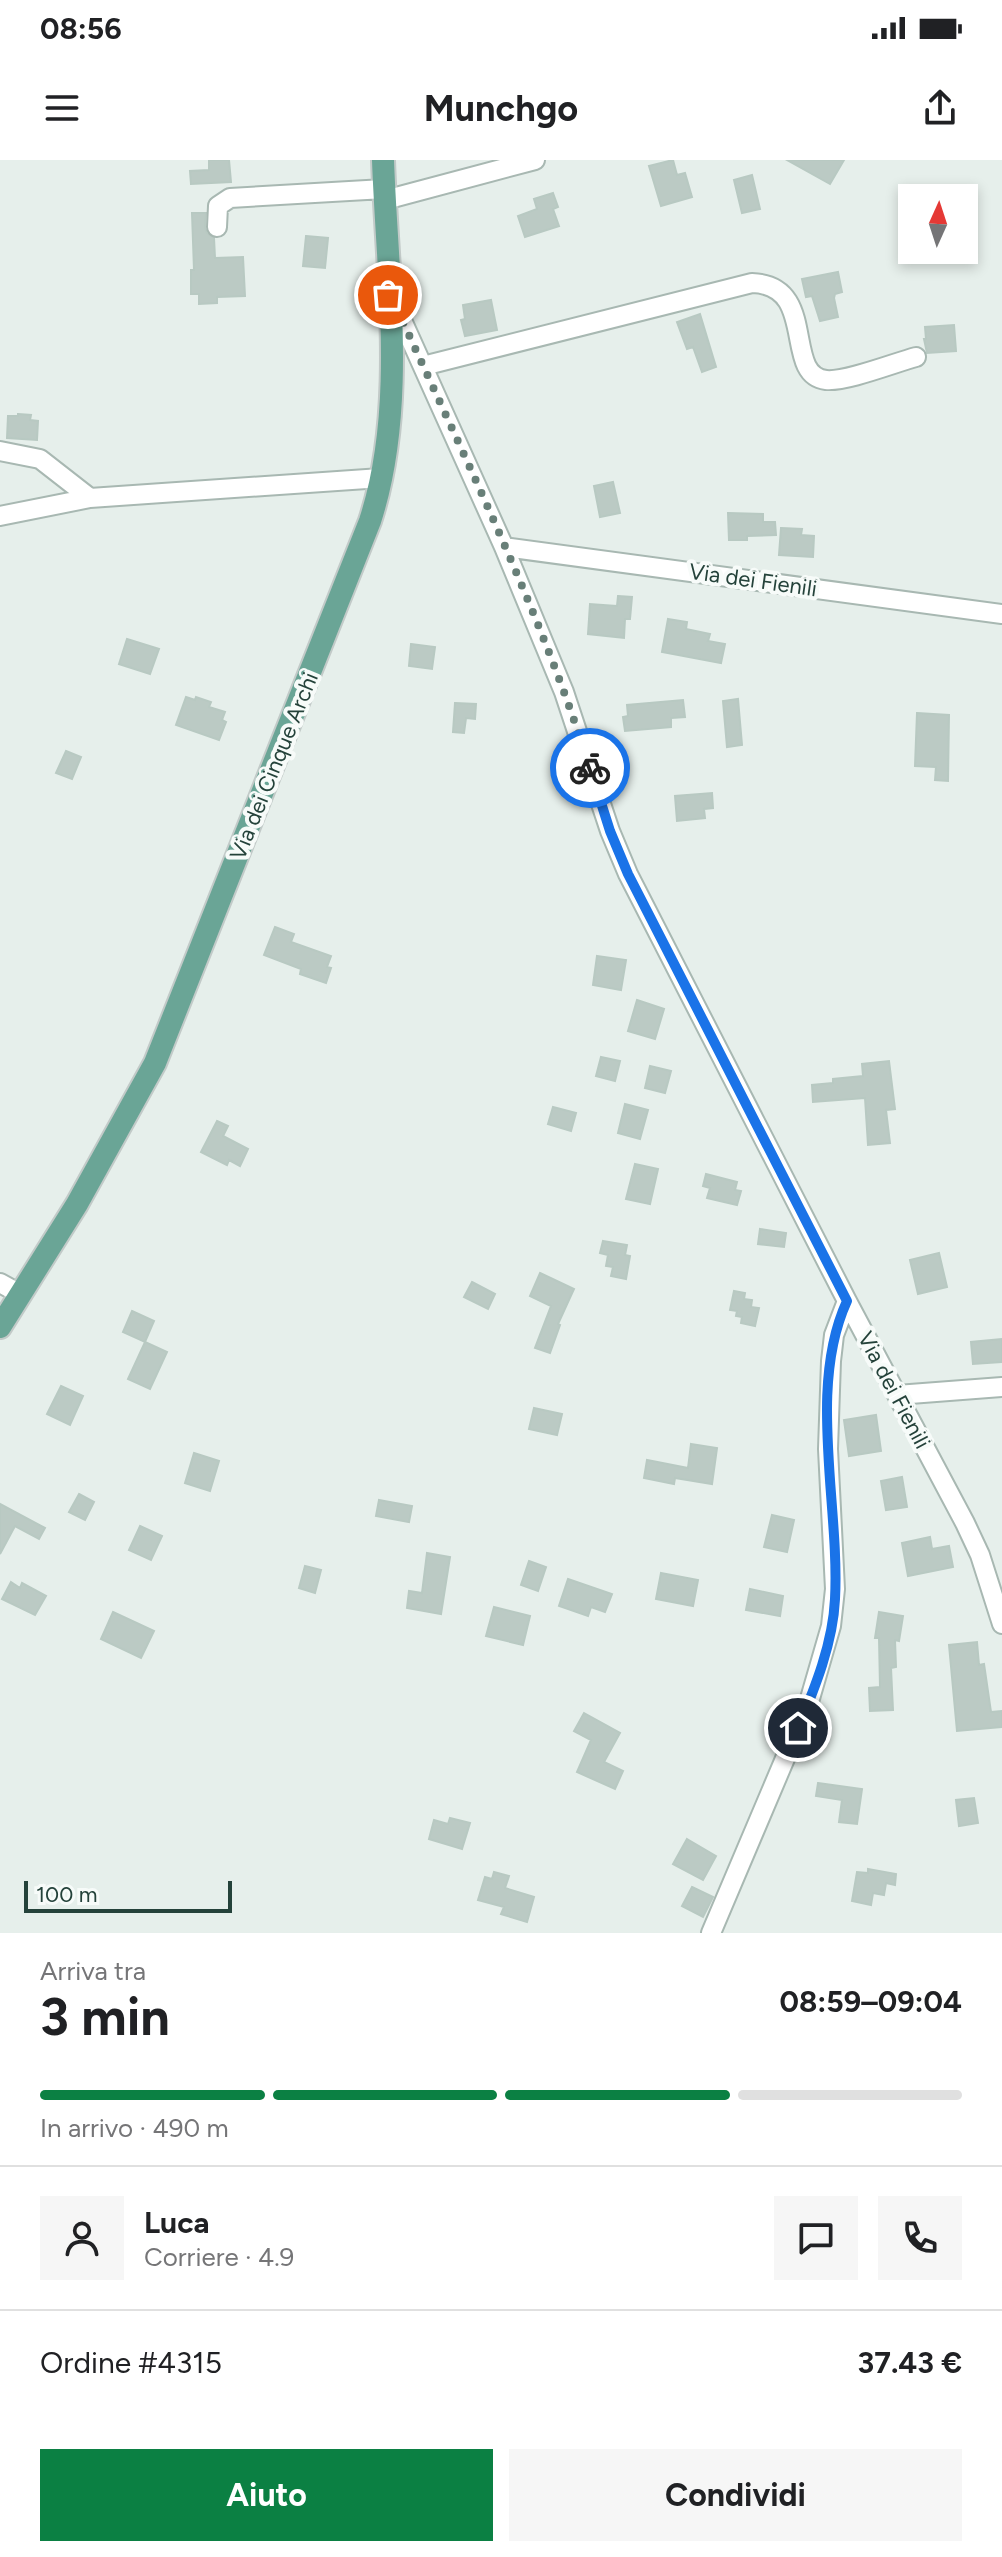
<!DOCTYPE html>
<html lang="it">
<head>
<meta charset="utf-8">
<style>
	:root { --surface:#fff; --page:#f6f6f6; --text:#202124; --muted:#757577; --line:#e0e0e0; --accent:#0b8043 }
	body { margin:0; font-family:Figtree,sans-serif; background:var(--page); color:var(--text); height:100vh; display:flex; flex-direction:column; font-size:30px; white-space:nowrap }
	* { box-sizing:border-box; margin:0 }
	p { font-size:26px; color:var(--muted) }
	.icon { flex:none; width:44px; height:44px; fill:none; stroke:currentColor; stroke-width:2; stroke-linecap:round; stroke-linejoin:round }
	.map { position:relative; height:1773px; overflow:hidden }
	.drawer { display:flex; flex-direction:column; background:var(--surface); flex:1 }
	.drawer>* { flex:none }
	.needle { width:52px; rotate:3deg }
	.fabs { position:absolute; left:898px; top:24px; display:grid; gap:16px }
	.fabs a { display:grid; place-items:center; width:80px; height:80px; border-radius:0px; background:var(--surface); box-shadow:0 4px 12px #0003; font-size:40px }
	.scale { position:absolute; left:24px; bottom:20px; width:208px; box-sizing:border-box; padding-left:8px; border:4px solid #24423a; border-top:0; font-size:22px; line-height:28px; white-space:nowrap; color:#24423a; -webkit-text-stroke:6px #f7fbf9; paint-order:stroke }
	.pin { position:absolute; display:grid; place-items:center; width:68px; height:68px; color:#fff; margin:-34px; border:4px solid #fff; border-radius:50%; box-shadow:0 2px 8px #0007 }
	.courier { position:absolute; display:grid; place-items:center; width:80px; height:80px; margin:-40px; border:6px solid #1a73e8; border-radius:50%; background:#fff; color:#222; box-shadow:0 2px 10px #0007 }
	.headline em { font-style:normal; font-weight:700 }
	.headline div { display:flex; flex-direction:column-reverse }
	.headline { display:flex; align-items:center; justify-content:space-between; height:136px; padding:0 40px }
	h1 { font-size:52px; font-weight:700; line-height:60px }
	.bar { display:grid; grid-template-columns:repeat(4,1fr); gap:12px 8px; align-content:center; height:96px; padding:0 40px }
	.bar i { height:10px; border-radius:6px; background:var(--line) }
	.bar .current { background:var(--accent) }
	.bar p { grid-column:span 4 }
	.line { display:flex; align-items:center; gap:20px; padding:0 40px; border-top:2px solid var(--line) }
	.line div { flex:1 }
	.round { display:grid; place-items:center; flex:none; width:84px; height:84px; border-radius:0px; background:var(--page) }
	.primary-button { display:flex; gap:16px; margin-top:auto; padding:16px 40px }
	.primary-button a { flex:1; height:92px; border-radius:0px; background:var(--accent); color:#fff; font-size:32px; font-weight:700; line-height:92px; text-align:center }
	.primary-button a+a { background:var(--page); color:var(--text) }
	.status { display:flex; justify-content:space-between; align-items:center; height:56px; padding:0 40px; background:var(--surface); direction:ltr }
	.status svg { height:22px; fill:currentColor }
	header { display:flex; justify-content:space-between; align-items:center; height:104px; padding:0 40px; background:var(--surface); font-size:36px; font-weight:700 }
	.map>svg:first-child { display:block }
</style>
</head>
<body>
<div class="status"><b>08:56</b><svg viewBox="0 0 49 12"><path d="M0 12V9h3v3zM5 12V6h3v6zM10 12V3h3v9zM15 12V0h3v12zM26 1h20v11H26zM47 4h2v5h-2z"/></svg></div>
<header><svg class="icon" aria-label="menu" viewBox="0 0 24 24"><path d="M4 6h16M4 12h16M4 18h16"/></svg>Munchgo<svg class="icon" aria-label="share" viewBox="0 0 24 24"><path d="M12 15V3M7 8l5-5 5 5M5 13v7h14v-7"/></svg></header>
<div class="map">
<svg width="1002" height="1773" viewBox="0 0 1002 1773">
	<rect width="100%" height="100%" fill="#e6efeb"/>
	<path fill="#bbcac4" stroke="#b8c9c2" stroke-width="2" d="M209,0H229L231,22L191,24L190,11L209,10Z
		M673,0L677,15L685,13L692,37L661,46L649,6Z
		M787,0H844L830,24Z
		M752,15L760,49L742,53L734,20Z
		M553,33L558,47L553,49L559,66L525,77L518,56L537,49L534,39Z
		M192,53H206L205,67L207,73L214,78L215,98L243,97L245,136L217,137V143L199,144V134H191V110H194Z
		M306,76L328,78L325,108L303,106Z
		M838,112L842,132L835,134L834,138L838,157L820,161L812,136L806,137L802,119Z
		M491,140L497,170L465,176L461,160L465,159L463,145Z
		M700,154L716,207L702,212L693,187L687,189L677,162Z
		M954,165L956,191L927,193L924,179H926L925,167Z
		M18,254L31,255L30,260L38,261L37,280L7,278L8,256H18Z
		M613,322L620,353L600,357L594,326Z
		M728,353L763,354V362H775L776,375L747,376V380H729Z
		M781,368L802,369L801,375L814,376L813,397L779,395Z
		M618,436L632,437L630,459H625L624,478L588,474L590,444L617,446Z
		M668,459L687,462L686,469L710,474L708,481L725,484L721,503L662,492Z
		M127,479L159,489L150,514L119,504Z
		M411,484L435,487L432,509L409,506Z
		M186,537L195,540L196,537L211,542L209,547L225,552L222,560L226,562L219,580L176,565Z
		M738,539L742,585L727,587L723,541Z
		M683,540L685,557L671,558V567L625,571L623,557L628,556L627,545Z
		M455,543L476,544L475,559L466,558L464,573L453,572Z
		M917,553L949,555L948,621L935,620L936,607L915,606Z
		M66,591L81,597L72,619L56,613Z
		M712,633L713,648L704,649L705,658L677,661L675,636Z
		M275,767L294,774L291,782L331,796L327,807L331,808L326,823L300,814L301,809L264,795Z
		M597,796L626,800L621,830L593,825Z
		M637,840L664,849L655,879L628,871Z
		M601,897L620,901L615,921L596,916Z
		M889,901L895,949L886,950L890,983L868,985L865,938L813,942L812,925L833,923V919L863,916L862,904Z
		M650,906L671,911L665,933L645,928Z
		M625,944L648,950L640,979L618,973Z
		M553,947L576,953L571,971L548,964Z
		M217,961L228,966L223,976L248,989L240,1006L229,1000L227,1005L201,992Z
		M635,1004L658,1009L650,1044L626,1039Z
		M706,1014L737,1022L735,1030L741,1031L737,1045L707,1038L710,1028L703,1026Z
		M760,1069L786,1073L784,1087L758,1084Z
		M603,1081L627,1085L625,1095L630,1096L626,1119L611,1116L613,1107L606,1106L608,1095L600,1093Z
		M939,1093L947,1127L918,1134L910,1100Z
		M540,1113L574,1129L558,1164L560,1165L550,1193L535,1188L551,1146L530,1136Z
		M472,1122L495,1134L488,1149L464,1137Z
		M734,1131L745,1133L744,1139L752,1140L751,1147L759,1148L755,1166L741,1163L742,1157L736,1156L737,1151L730,1150Z
		M132,1151L154,1161L145,1182L123,1172Z
		M1002,1179V1202L973,1204L971,1182Z
		M145,1182L167,1192L150,1229L128,1219Z
		M61,1226L83,1236L70,1265L47,1254Z
		M534,1248L562,1254L557,1275L529,1269Z
		M876,1255L881,1291L849,1296L844,1260Z
		M691,1284L717,1288L712,1324L675,1318L674,1324L644,1318L647,1300L688,1308Z
		M194,1293L219,1301L210,1331L185,1323Z
		M902,1317L907,1347L886,1350L881,1321Z
		M79,1334L94,1342L85,1360L69,1352Z
		M379,1340L412,1346L409,1362L376,1356Z
		M0,1344L45,1368L39,1379L15,1366L0,1394Z
		M772,1355L794,1360L787,1392L764,1387Z
		M140,1366L162,1376L151,1400L129,1390Z
		M930,1377L932,1389L949,1386L953,1407L908,1416L902,1383Z
		M427,1393L450,1397L441,1454L407,1448L409,1431L422,1433Z
		M529,1401L546,1407L538,1431L521,1425Z
		M305,1406L321,1410L315,1433L299,1428Z
		M661,1413L698,1420L693,1446L656,1439Z
		M568,1419L612,1434L605,1452L591,1447L588,1456L559,1446Z
		M11,1422L20,1428L22,1423L46,1436L35,1455L2,1439Z
		M750,1429L783,1436L780,1456L746,1450Z
		M494,1447L530,1456L523,1485L486,1476Z
		M113,1452L154,1471L141,1498L101,1479Z
		M879,1452L903,1456L899,1481L895,1480L896,1507L891,1508L893,1550L870,1551L869,1528L880,1527L879,1478H875Z
		M977,1482L979,1505L984,1504L991,1552L1002,1551V1567L957,1571L949,1485Z
		M584,1553L620,1573L604,1602L623,1611L615,1629L577,1612L591,1580L574,1571Z
		M818,1623L862,1629L857,1664L839,1662L842,1640L816,1636Z
		M974,1638L978,1663L959,1666L956,1640Z
		M450,1658L470,1663L462,1689L429,1679L434,1660L448,1664Z
		M687,1679L716,1696L703,1720L673,1704Z
		M868,1709L896,1714L895,1725L886,1723L884,1735L873,1733L871,1745L852,1741L857,1712L868,1713Z
		M494,1712L509,1716L505,1728L534,1737L527,1762L501,1754L504,1747L478,1740L485,1717L492,1719Z
		M692,1727L713,1737L703,1757L682,1746Z"/>
	<g fill="none" stroke-linecap="round" stroke-linejoin="round">
		<g stroke="#a8b8b2" stroke-width="22">
			<path id="minor" d="M385,40L535,0
				M217,67L218,46L230,38L384,29
				M392,138L504,387L564,532L610,671L628,714L847,1141L965,1363L980,1395L1002,1464
				M423,206L752,123C819,125 782,215 826,220C846,222 894,203 916,197
				M0,291L40,299L90,338L381,318
				M0,356L90,338
				M504,387L1002,454
				M0,1123L20,1134
				M897,1235L1002,1227
				M711,1773L809,1542L831,1466L835,1429L828,1289L831,1201L834,1175L847,1141"/>
		</g>
		<g stroke="#c2cac8" stroke-width="26">
			<path id="major" d="M0,1167L77,1044L155,903L370,361C407,247 387,118 383,0"/>
		</g>
		<use href="#minor" stroke="#fff" stroke-width="18"/>
		<use href="#major" stroke="#6aa596" stroke-width="22"/>
	</g>
	<g fill="none" stroke-linecap="round" stroke-linejoin="round">
		<path stroke="#687f78" stroke-width="8" stroke-dasharray="0 14.4" d="M388,135V129C459,286 538,444 590,608"/>
		<path stroke="#1a73e8" stroke-width="10" d="M590,608L610,671L628,714L847,1141C807,1228 840,1346 835,1439C833,1483 815,1528 798,1568"/>
	</g>
	<g text-anchor="middle" dominant-baseline="central" stroke-width="8" stroke-linejoin="round" paint-order="stroke">
		<g font-size="22" fill="#24423a" stroke="#f7fbf9">
			<text transform="translate(753 420) rotate(8)">Via dei Fienili</text>
			<text transform="translate(274 606) rotate(-68)">Via dei Cinque Archi</text>
			<text transform="translate(894 1230) rotate(62)">Via dei Fienili</text>
		</g>
	</g>
</svg>
<div class="fabs">
<a><svg class="needle" viewBox="-14 -14 28 28"><path d="M0-13l5 13h-10z" fill="#e53935"/><path d="M0 13l5-13h-10z" fill="#757577"/></svg></a>
</div>
<div class="scale">100 m</div>
<div class="pin" style="left:388px;top:135px;background:#ea580c"><svg class="icon" aria-label="bag" viewBox="0 0 24 24"><path d="M5 8h14l-1 12H6zM9 8a3 3 0 0 1 6 0"/></svg></div>
<div class="pin" style="left:798px;top:1568px;background:#1f2937"><svg class="icon" aria-label="home" viewBox="0 0 24 24"><path d="M3 11l9-7 9 7M6 9v11h12V9"/></svg></div>
<div class="courier" style="left:590px;top:608px"><svg class="icon" aria-label="bike" viewBox="0 0 24 24"><circle cx="6" cy="16" r="4"/><circle cx="18" cy="16" r="4"/><path d="M6 16l4-8h5l3 8M10 8l3 8H6M13 5h3"/></svg></div>
</div>
<section class="drawer">
<div class="headline"><div><h1>3 min</h1><p>Arriva tra</p></div><em>08:59–09:04</em></div>
<div class="bar"><i class="current"></i><i class="current"></i><i class="current"></i><i></i><p>In arrivo · 490 m</p></div>
<div class="line" style="height:144px"><a class="round"><svg class="icon" aria-label="person" viewBox="0 0 24 24"><circle cx="12" cy="8" r="4"/><path d="M4 21q1-7 8-7t8 7"/></svg></a><div><b>Luca</b><p>Corriere · 4.9</p></div><a class="round"><svg class="icon" aria-label="chat" viewBox="0 0 24 24"><path d="M4 5h16v11H9l-5 4z"/></svg></a><a class="round"><svg class="icon" aria-label="phone" viewBox="0 0 24 24"><path d="M5 4h4l2 5-3 2q2 4 5 5l2-3 5 2v4C11 20 4 13 5 4z"/></svg></a></div>
<div class="line" style="height:104px"><div>Ordine #4315</div><b>37.43 €</b></div>
<div class="primary-button"><a>Aiuto</a><a>Condividi</a></div>
</section>
</body>
</html>
